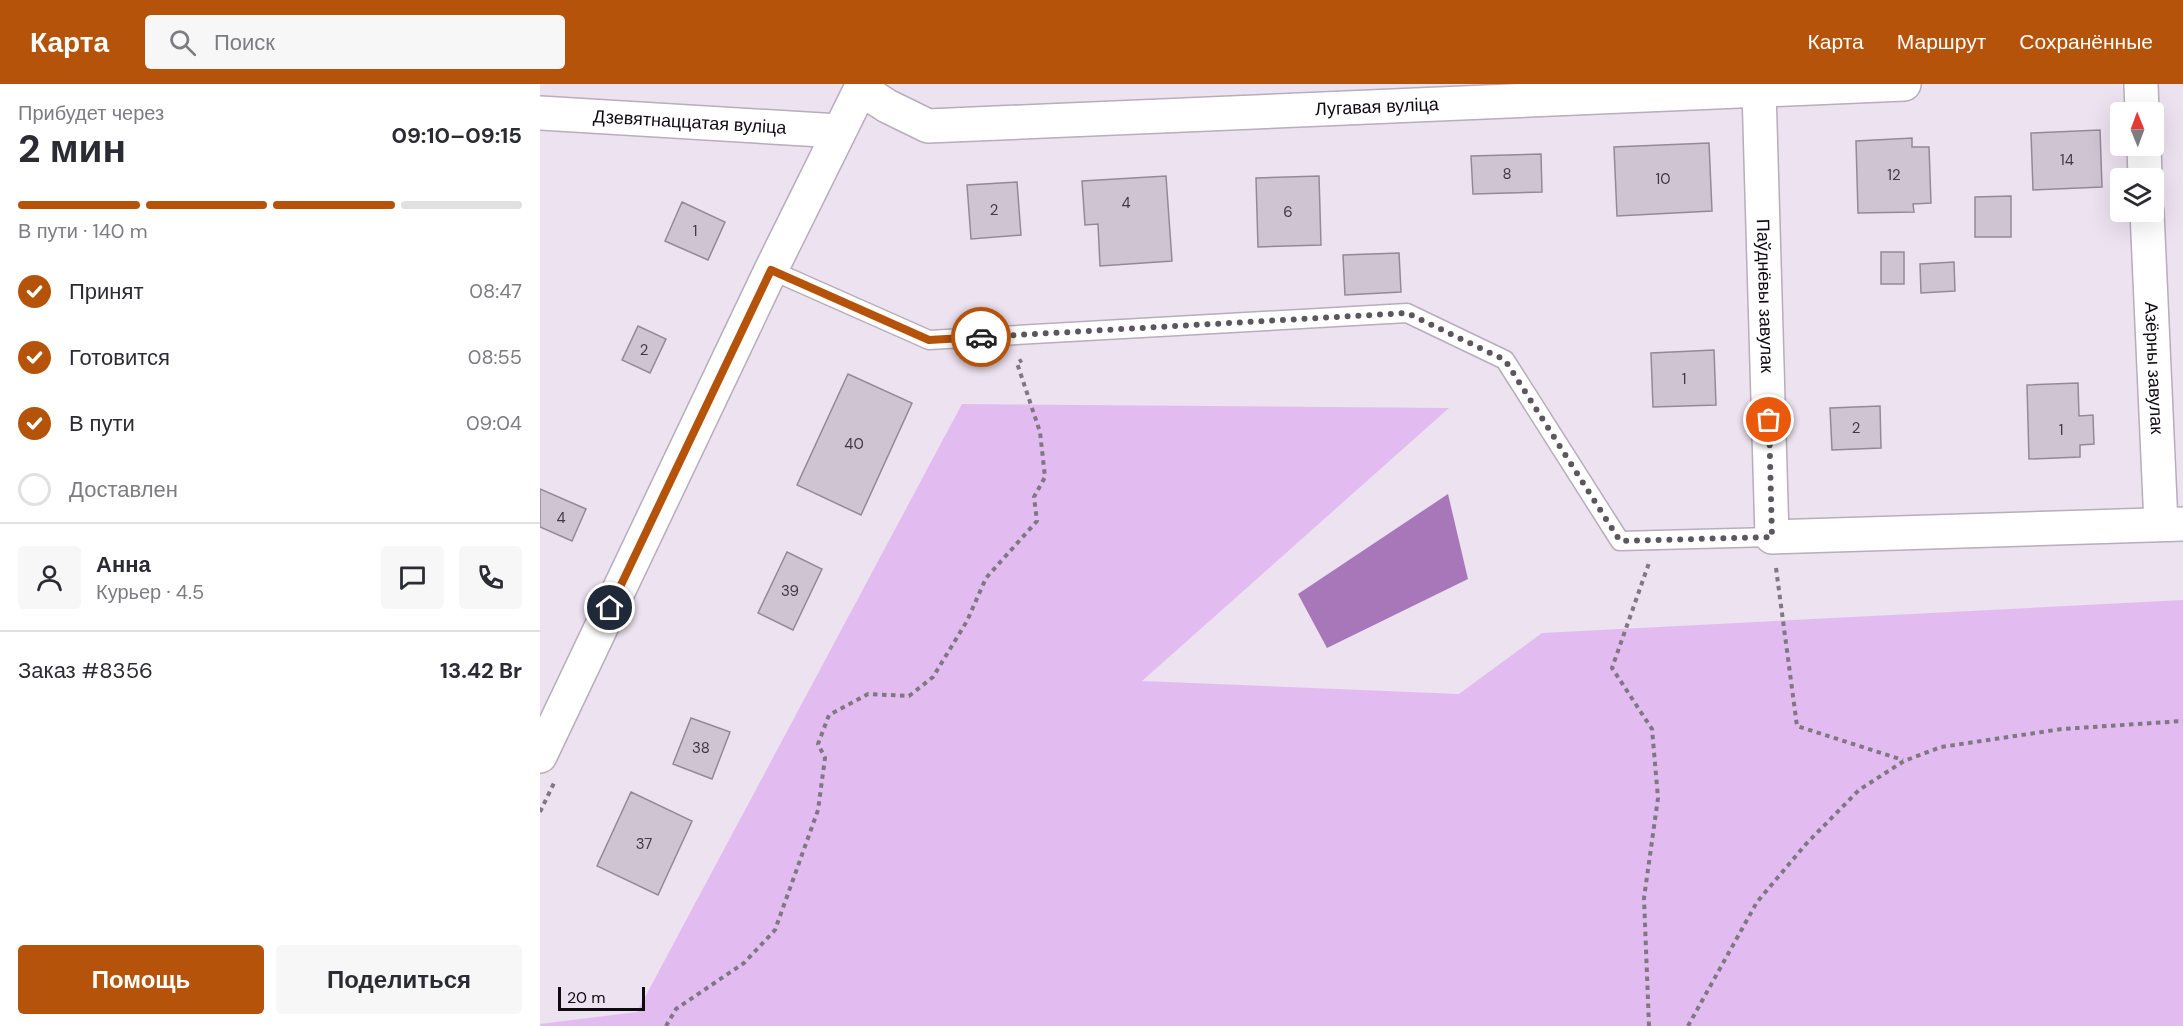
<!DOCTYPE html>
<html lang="ru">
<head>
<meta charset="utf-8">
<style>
	:root { --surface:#fff; --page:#f7f7f7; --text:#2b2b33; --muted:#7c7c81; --line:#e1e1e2; --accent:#b45309 }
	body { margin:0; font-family:"DM Sans",sans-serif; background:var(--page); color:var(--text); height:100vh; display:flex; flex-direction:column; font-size:22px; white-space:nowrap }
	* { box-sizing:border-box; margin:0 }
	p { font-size:20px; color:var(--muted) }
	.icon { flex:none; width:33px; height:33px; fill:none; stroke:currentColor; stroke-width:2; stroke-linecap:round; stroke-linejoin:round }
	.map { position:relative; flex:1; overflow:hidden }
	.panel { display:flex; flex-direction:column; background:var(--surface); width:540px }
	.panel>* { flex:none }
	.needle { width:39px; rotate:359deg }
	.fabs { position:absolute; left:1570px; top:18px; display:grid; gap:12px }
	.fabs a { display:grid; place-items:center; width:54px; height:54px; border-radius:6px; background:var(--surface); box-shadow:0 6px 24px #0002; font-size:30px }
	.scale { position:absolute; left:18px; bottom:15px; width:87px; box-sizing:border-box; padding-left:6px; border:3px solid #0e0a0f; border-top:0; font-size:16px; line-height:21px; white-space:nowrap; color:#0e0a0f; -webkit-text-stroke:4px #ede2f0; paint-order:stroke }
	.pin { position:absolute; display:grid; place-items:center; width:51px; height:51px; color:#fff; margin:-26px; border:3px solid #fff; border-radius:50%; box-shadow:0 2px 6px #0007 }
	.courier { position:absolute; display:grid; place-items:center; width:60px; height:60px; margin:-30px; border:4px solid #b45309; border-radius:50%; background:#fff; color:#222; box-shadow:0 2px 8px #0007 }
	.head em { font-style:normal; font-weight:700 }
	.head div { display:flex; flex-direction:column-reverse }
	.head { display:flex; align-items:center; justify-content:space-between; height:102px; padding:0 18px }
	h1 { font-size:39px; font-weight:700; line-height:45px }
	.bar { display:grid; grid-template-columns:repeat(4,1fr); gap:9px 6px; align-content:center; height:72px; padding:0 18px }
	.bar i { height:8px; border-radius:4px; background:var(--line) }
	.bar .selected { background:var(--accent) }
	.bar p { grid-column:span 4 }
	.line { display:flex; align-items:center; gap:15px; padding:0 18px; border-top:2px solid var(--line) }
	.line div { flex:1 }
	.round { display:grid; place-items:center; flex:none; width:63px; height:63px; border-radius:6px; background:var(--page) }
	ol { padding:0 18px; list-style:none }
	li { display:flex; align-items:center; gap:18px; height:66px }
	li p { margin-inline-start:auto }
	li .icon { padding:6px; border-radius:50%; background:var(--accent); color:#fff; stroke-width:4 }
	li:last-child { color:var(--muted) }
	li i { width:33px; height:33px; border:3px solid var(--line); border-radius:50% }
	.action { display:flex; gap:12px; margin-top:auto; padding:12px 18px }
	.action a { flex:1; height:69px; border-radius:6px; background:var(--accent); color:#fff; font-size:24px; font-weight:700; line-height:69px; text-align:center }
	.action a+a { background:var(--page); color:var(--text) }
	header { display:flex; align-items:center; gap:36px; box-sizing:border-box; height:84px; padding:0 30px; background:var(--accent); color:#fff }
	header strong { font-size:28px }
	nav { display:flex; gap:33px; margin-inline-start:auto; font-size:21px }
	.search { width:420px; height:54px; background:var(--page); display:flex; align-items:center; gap:15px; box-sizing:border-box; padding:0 21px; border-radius:6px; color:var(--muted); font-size:22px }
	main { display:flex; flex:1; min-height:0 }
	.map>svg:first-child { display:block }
</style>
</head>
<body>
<header>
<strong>Карта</strong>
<div class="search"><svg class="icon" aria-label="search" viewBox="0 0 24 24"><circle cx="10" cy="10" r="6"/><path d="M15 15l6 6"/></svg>Поиск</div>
<nav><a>Карта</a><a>Маршрут</a><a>Сохранённые</a></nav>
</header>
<main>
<section class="panel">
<div class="head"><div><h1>2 мин</h1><p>Прибудет через</p></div><em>09:10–09:15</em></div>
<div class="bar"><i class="selected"></i><i class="selected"></i><i class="selected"></i><i></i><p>В пути · 140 m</p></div>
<ol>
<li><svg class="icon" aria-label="check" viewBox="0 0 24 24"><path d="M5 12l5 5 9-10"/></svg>Принят<p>08:47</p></li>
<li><svg class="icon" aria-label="check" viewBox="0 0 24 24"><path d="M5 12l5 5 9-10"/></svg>Готовится<p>08:55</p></li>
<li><svg class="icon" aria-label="check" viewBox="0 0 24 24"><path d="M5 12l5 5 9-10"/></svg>В пути<p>09:04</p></li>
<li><i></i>Доставлен</li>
</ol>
<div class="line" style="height:108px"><a class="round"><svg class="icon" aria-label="person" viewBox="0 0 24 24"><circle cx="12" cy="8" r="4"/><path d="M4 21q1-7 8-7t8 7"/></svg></a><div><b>Анна</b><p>Курьер · 4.5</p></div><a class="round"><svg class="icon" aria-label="chat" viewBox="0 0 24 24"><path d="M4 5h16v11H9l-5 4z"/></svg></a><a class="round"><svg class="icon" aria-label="phone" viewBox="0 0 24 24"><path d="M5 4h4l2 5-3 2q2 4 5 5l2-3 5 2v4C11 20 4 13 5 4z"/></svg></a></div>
<div class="line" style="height:78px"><div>Заказ #8356</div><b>13.42 Br</b></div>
<div class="action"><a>Помощь</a><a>Поделиться</a></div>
</section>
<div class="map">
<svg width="1643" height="942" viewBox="0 0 1643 942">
	<rect width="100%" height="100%" fill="#ede2f0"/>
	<path fill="#e2bcf0" d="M422,320L909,324L602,597L919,610L1002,549L1643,516V942H0V940L97,928Z"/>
	<path fill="#a877ba" d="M908,410L928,495L787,564L758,510Z"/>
	<path fill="#cfc5d2" stroke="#938a97" stroke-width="1.5" d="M1560,46L1562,103L1493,106L1491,49Z
		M1372,54V63H1389L1391,119L1373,120L1374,128L1318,129L1316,57Z
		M1169,59L1172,127L1077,132L1074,63Z
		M1001,70L1002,108L933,110L931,72Z
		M626,92L632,177L560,182L558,140L545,141L542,97Z
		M779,92L781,161L718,163L716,94Z
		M477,98L481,151L431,155L427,101Z
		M1471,112V153H1435V113Z
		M142,118L185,138L168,176L125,157Z
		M1341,168H1364V200H1341Z
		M859,169L861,208L805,211L803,171Z
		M1414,178L1415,207L1381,209L1380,180Z
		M98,242L126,255L110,289L82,276Z
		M1174,266L1176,321L1113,323L1111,269Z
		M308,290L372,319L321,431L257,401Z
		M1538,299L1539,332L1553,331L1554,360L1540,361V373L1489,375L1487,301Z
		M1340,322L1341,364L1292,366L1290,324Z
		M0,405L46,425L32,457L0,443Z
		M247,468L282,485L253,546L218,529Z
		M151,634L190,648L172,695L133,680Z
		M91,708L152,737L118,811L57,782Z"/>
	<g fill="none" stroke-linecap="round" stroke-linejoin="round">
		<g stroke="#b7adbb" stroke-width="21">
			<path id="service" d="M231,186L389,256L867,229L965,276L1080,457L1232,453"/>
		</g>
		<g stroke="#b7adbb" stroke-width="36">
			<g id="minor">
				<path d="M1601,0L1602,28"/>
				<path id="s1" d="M321,5L347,22L388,42L1364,0"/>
				<path id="s2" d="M1219,6L1232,453L1643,440"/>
				<path id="s3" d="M0,29L299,47"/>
				<path d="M1604,62L1605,94"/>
				<path id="s4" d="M1607,128L1621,440"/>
			</g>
		</g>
		<g stroke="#b7adbb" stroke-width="36">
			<path id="secondary" d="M0,672L231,186L323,0"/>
		</g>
		<path stroke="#7f7781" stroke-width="4" stroke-dasharray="4.5 4.5" stroke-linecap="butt" d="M1236,484L1257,642L1363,676
			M0,728L14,699
			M126,942L136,925L204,879L235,846L278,726L285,674L278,660L289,631L328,610L369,612L393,593L427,537L446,494L497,437L494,413L505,393L500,348L477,279L482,276
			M1109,942L1104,814L1118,714L1112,645L1072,584L1109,479
			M1148,942L1217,818L1266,760L1319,706L1364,677L1401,663L1522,645L1643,637"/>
		<use href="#service" stroke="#fff" stroke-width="18"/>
		<use href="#minor" stroke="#fff" stroke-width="33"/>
		<use href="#secondary" stroke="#fff" stroke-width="33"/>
	</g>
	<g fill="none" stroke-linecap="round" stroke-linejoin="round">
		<path stroke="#5c565e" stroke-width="6" stroke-dasharray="0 10.8" d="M441,253L867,229L965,276L1080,457L1232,453L1229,336"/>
		<path stroke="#b45309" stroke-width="8" d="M70,524L231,186L389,256L441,253"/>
	</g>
	<g text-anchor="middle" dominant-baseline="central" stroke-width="6" stroke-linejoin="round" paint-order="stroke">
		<g font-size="15" fill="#3e3940">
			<text x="1527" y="76">14</text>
			<text x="967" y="90">8</text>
			<text x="1354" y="91">12</text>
			<text x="1123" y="95">10</text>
			<text x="586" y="119">4</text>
			<text x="454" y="126">2</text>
			<text x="748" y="128">6</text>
			<text x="155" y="147">1</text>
			<text x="104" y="266">2</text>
			<text x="1144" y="295">1</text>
			<text x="1316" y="344">2</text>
			<text x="1521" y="346">1</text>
			<text x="314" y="360">40</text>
			<text x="21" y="434">4</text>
			<text x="250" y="507">39</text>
			<text x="161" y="664">38</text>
			<text x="104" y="760">37</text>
		</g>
		<g font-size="18" fill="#0e0a0f" stroke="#ede2f0">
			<text stroke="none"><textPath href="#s1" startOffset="526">Лугавая вуліца</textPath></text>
			<text stroke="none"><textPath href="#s3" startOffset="150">Дзевятнаццатая вуліца</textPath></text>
			<text stroke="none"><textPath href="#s2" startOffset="206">Паўднёвы завулак</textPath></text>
			<text stroke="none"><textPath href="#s4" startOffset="156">Азёрны завулак</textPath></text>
		</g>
	</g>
</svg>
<div class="fabs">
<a><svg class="needle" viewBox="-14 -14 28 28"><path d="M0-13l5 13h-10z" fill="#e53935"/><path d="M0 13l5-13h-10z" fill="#7c7c81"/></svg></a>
<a><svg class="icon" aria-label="layers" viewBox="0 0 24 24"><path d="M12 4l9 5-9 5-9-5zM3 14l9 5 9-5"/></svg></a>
</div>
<div class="scale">20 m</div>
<div class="pin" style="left:1229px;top:336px;background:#ea580c"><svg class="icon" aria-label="bag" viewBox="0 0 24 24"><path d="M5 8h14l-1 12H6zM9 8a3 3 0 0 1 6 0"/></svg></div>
<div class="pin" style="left:70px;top:524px;background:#1f2937"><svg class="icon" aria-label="home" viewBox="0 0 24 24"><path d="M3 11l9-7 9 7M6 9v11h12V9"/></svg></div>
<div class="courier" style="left:441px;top:253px"><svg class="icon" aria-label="car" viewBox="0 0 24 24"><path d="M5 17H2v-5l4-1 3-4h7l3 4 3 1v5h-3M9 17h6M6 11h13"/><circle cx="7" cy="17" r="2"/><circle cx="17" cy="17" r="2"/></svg></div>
</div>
</main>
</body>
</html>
